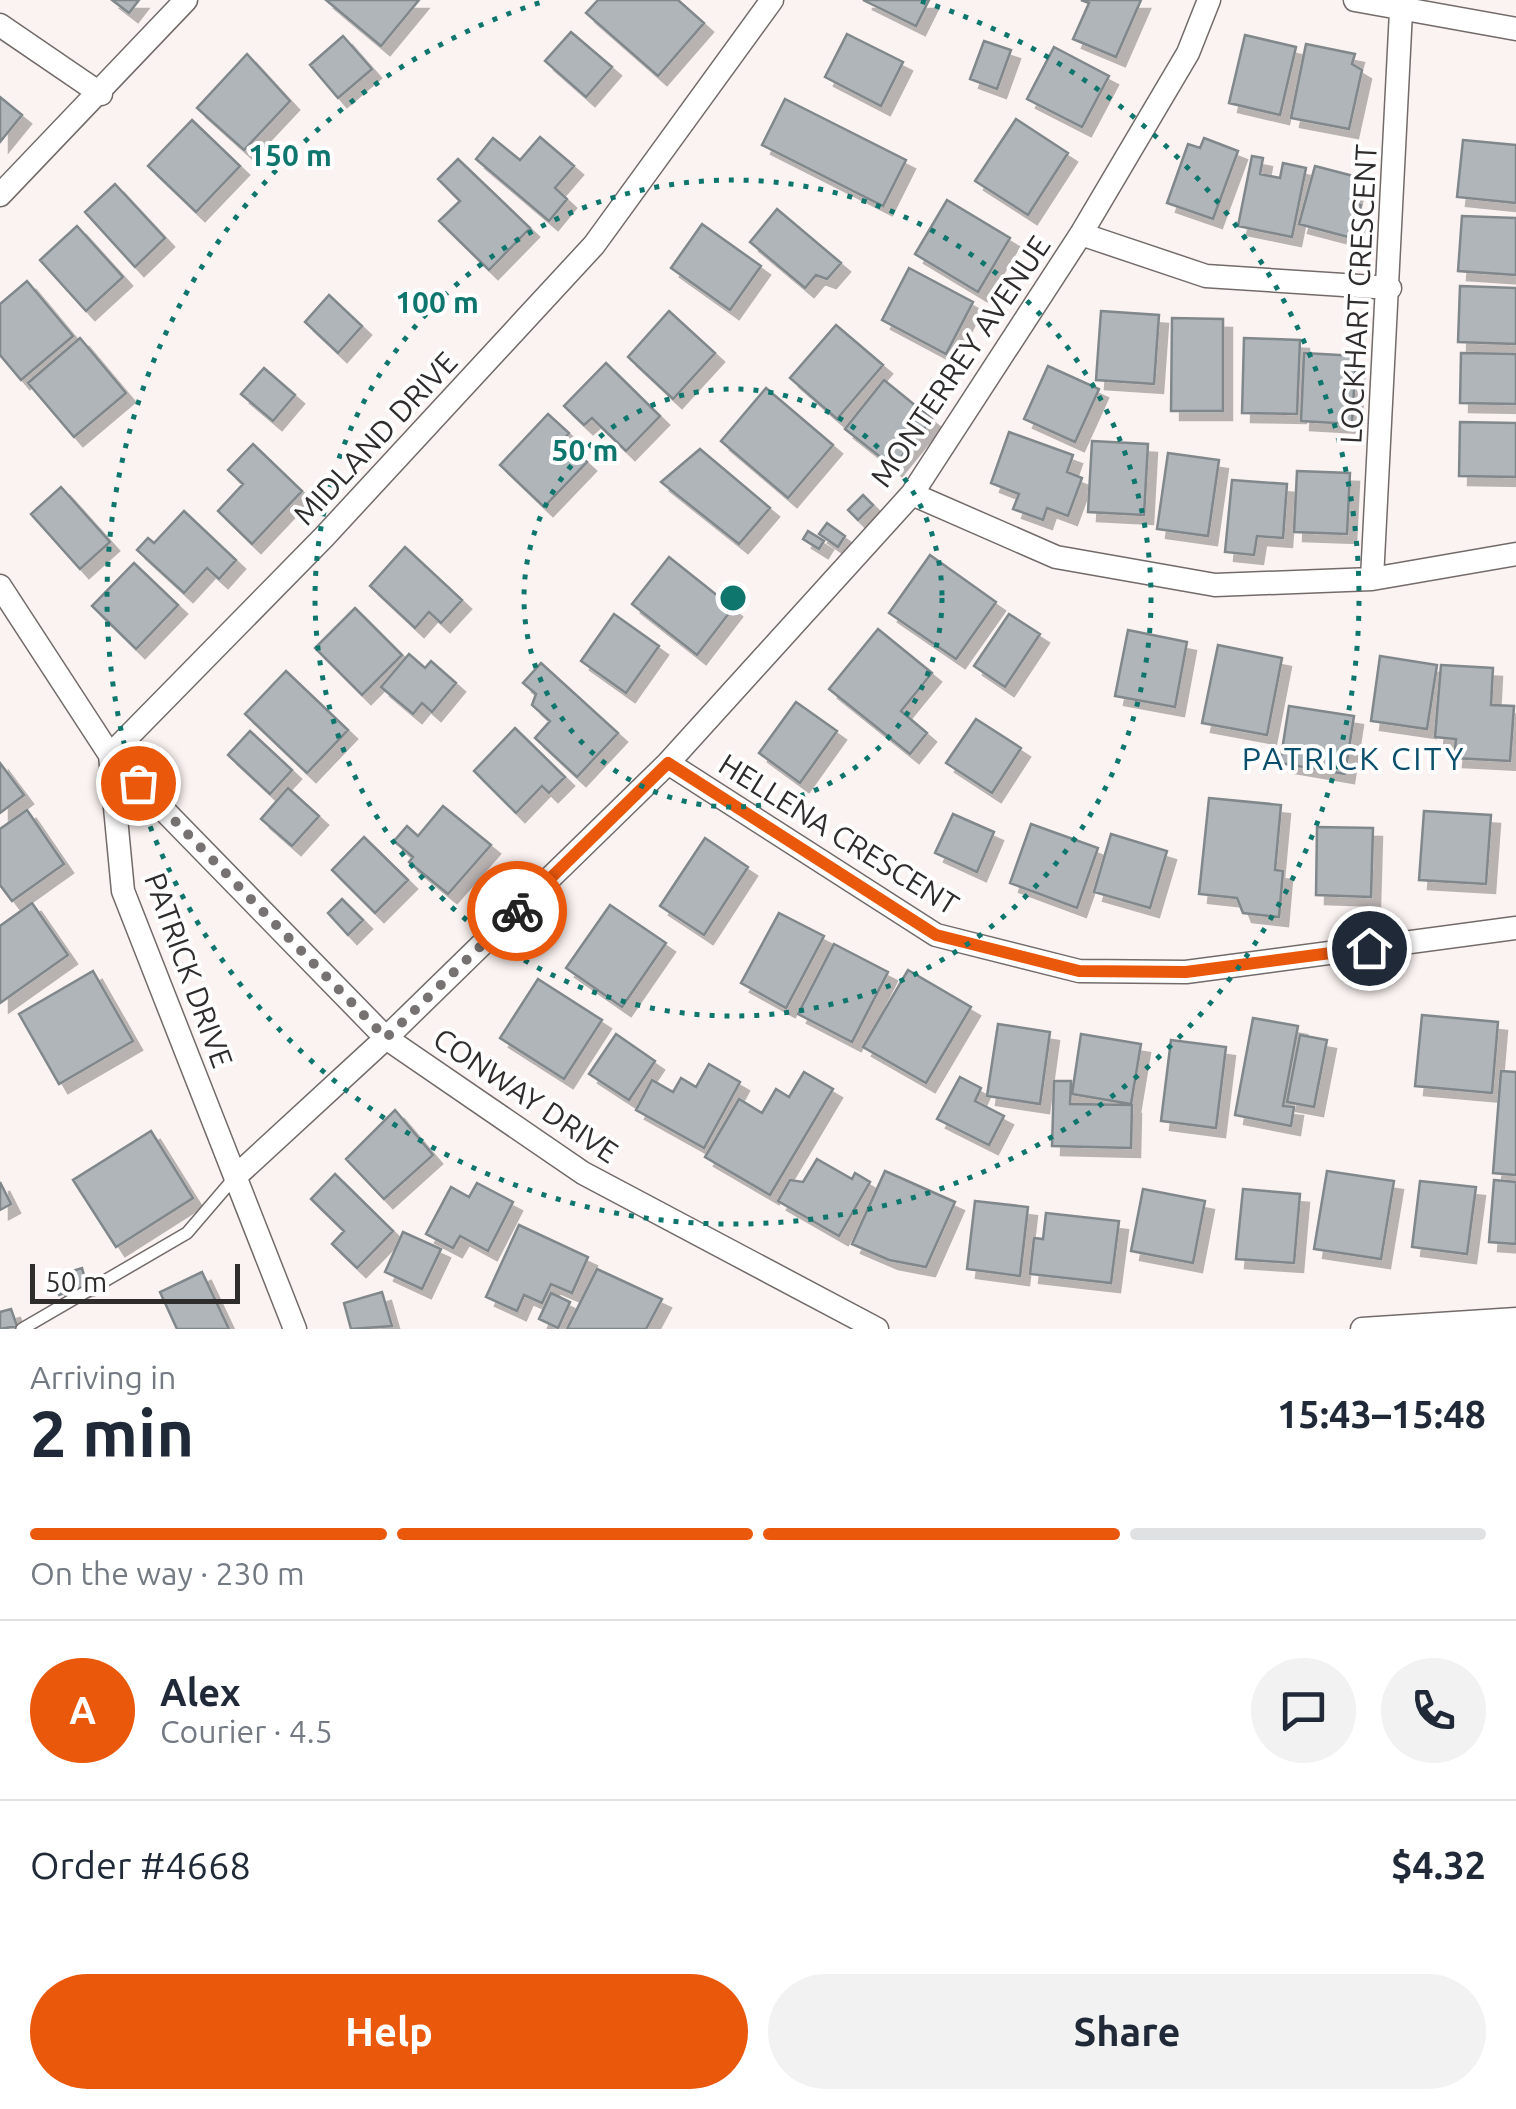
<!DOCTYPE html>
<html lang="en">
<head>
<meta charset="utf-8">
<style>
	:root { --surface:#fff; --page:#f2f2f3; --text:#1f2937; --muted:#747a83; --line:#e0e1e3; --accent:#ea580c }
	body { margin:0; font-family:Ubuntu,sans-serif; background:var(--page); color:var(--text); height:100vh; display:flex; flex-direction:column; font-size:38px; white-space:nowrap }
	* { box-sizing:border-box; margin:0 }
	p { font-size:32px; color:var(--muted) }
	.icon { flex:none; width:55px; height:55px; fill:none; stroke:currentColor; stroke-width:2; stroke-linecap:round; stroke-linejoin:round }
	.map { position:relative; height:1329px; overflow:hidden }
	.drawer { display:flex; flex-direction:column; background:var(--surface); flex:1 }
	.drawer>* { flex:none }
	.scale { position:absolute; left:30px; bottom:25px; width:210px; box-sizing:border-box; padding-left:10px; border:5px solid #2f2c2c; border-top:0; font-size:28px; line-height:35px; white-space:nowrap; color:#2f2c2c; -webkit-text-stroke:8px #fff; paint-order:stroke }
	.pin { position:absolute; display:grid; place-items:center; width:85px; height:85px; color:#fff; margin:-42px; border:5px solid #fff; border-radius:50%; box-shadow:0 2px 10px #0007 }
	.courier { position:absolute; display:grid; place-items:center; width:100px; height:100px; margin:-50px; border:8px solid #ea580c; border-radius:50%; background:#fff; color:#222; box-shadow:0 2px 12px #0007 }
	.headline em { font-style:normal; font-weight:700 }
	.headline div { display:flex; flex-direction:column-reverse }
	.headline { display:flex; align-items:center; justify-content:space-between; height:170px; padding:0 30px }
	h1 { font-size:65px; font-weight:700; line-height:75px }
	.bar { display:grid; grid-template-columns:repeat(4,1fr); gap:15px 10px; align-content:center; height:120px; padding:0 30px }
	.bar i { height:12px; border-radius:8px; background:var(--line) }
	.bar .selected { background:var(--accent) }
	.bar p { grid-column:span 4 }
	.line { display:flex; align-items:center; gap:25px; padding:0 30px; border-top:2px solid var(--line) }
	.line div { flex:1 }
	.round { display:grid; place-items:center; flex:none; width:105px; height:105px; border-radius:52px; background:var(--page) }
	.cta { display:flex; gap:20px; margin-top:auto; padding:20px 30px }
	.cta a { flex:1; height:115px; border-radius:60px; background:var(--accent); color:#fff; font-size:40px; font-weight:700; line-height:115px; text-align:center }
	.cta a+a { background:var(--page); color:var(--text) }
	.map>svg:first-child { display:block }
</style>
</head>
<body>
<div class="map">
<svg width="1516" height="1329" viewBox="0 0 1516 1329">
	<defs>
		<filter id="shadow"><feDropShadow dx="9" dy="9" stdDeviation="0" flood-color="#0004"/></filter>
	</defs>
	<rect width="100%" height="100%" fill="#fbf3f1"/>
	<path fill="#afb5b9" stroke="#81888c" stroke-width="2.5" filter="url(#shadow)" d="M112,0H139L129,13Z
		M326,0H419L381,46Z
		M598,0H678L704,23L658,76L586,13Z
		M863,0H929L916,26Z
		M1081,0H1141L1116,57L1073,39L1089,3Z
		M571,32L612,67L586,97L545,61Z
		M847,34L903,62L881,106L825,77Z
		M1245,35L1296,47L1280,115L1229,103Z
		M343,36L372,69L338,98L310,65Z
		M984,41L1011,50L997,89L970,79Z
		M1306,44L1355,54L1352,64L1362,70L1349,129L1291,118Z
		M1054,47L1109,76L1082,127L1027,99Z
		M247,54L290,101L244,150L197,108Z
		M0,97L22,115L0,142Z
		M785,99L906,160L883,206L762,145Z
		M1016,119L1068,153L1028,215L975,181Z
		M192,120L240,166L196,212L148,166Z
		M540,137L574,166L555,188L567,199L549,221L476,159L493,138L520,160Z
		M1204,138L1238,151L1213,219L1167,203L1188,144L1200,148Z
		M1463,140L1516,145V203L1457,197Z
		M1252,156L1263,158L1260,174L1280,178L1283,163L1306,168L1292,237L1238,226Z
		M458,159L530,228L489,270L439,221L460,201L438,179Z
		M1315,166L1357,177L1351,202L1361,205L1352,238L1299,224Z
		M115,184L165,238L135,267L85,212Z
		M947,200L1010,238L978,292L915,254Z
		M777,209L841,263L827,279L816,275L805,288L750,242Z
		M1462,216L1516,218V275L1458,271Z
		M702,224L761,266L730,310L671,268Z
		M77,226L123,277L86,311L40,260Z
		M909,268L973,302L946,354L882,320Z
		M27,281L73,336L21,380L0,355V304Z
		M1460,286L1516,288V344L1458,342Z
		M329,295L362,326L338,353L305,322Z
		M669,311L715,353L673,399L628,357Z
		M1101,311L1159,315L1154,384L1096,380Z
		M1172,318L1223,319V411H1171Z
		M836,325L883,365L837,419L790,378Z
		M80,338L126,393L74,437L28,383Z
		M1244,338L1300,340L1297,414L1242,413Z
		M1304,353L1356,356L1352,424L1301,421Z
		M1461,353L1516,354V404L1460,403Z
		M606,363L660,416L626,451L592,418L584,425L564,406Z
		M1048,366L1099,389L1075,442L1024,419Z
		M264,368L295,395L273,421L241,394Z
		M884,380L932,419L893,467L845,429Z
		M766,388L833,445L788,498L721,441Z
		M548,414L569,433L563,440L587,462L544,507L500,465Z
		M1460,422L1516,423V477L1459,476Z
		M1009,432L1073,455L1067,472L1082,478L1068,516L1047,508L1043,520L1013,509L1019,494L991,483Z
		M1092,441L1148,444L1144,515L1088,512Z
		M253,444L302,491L252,544L218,511L243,484L228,470Z
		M700,449L770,508L739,544L661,482Z
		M1168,453L1219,460L1208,536L1157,529Z
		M1297,471L1350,473L1347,534L1294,532Z
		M1232,480L1287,484L1283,538L1257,536L1254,555L1225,552Z
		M61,487L110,542L80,569L31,514Z
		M863,495L873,505L858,520L848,510Z
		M184,511L236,560L219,579L207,568L184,593L137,550L148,538L154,543Z
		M827,523L845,536L838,547L819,534Z
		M808,531L824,541L819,549L803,539Z
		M405,547L462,600L441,623L429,612L415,628L370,586Z
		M930,555L996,602L956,659L889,613Z
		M669,557L733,608L697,655L632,604Z
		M134,563L178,605L136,649L92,606Z
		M355,608L402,655L362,695L315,648Z
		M614,614L659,646L626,693L581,661Z
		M1009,614L1040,634L1005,687L974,666Z
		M878,629L932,673L901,711L927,733L910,754L829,689Z
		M1128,630L1187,642L1175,707L1115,696Z
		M1218,645L1282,658L1267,735L1202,723Z
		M409,654L425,668L431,661L456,683L432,712L422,703L413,714L381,687Z
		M1380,656L1437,665L1427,729L1371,721Z
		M541,663L618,733L577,777L535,738L550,721L532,705L536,694L523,683Z
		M1441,665L1493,668L1491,705L1514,706L1510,761L1454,758L1456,739L1435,737Z
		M286,671L348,730L307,773L245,714Z
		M796,702L837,731L800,783L759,753Z
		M1289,706L1354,716L1345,774L1280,763Z
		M976,719L1021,748L992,793L946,763Z
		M515,728L565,777L549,793L542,786L516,813L474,771Z
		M250,731L292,770L270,794L228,755Z
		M0,763L24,795L0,813Z
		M288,788L319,816L292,846L261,819Z
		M1209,798L1281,805L1275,870L1283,871L1279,917L1243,913L1237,898L1199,894Z
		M443,806L491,845L448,894L409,862L413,857L394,841L407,826L418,836Z
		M27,810L64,864L12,901L0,885V829Z
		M1424,811L1491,815L1486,884L1419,880Z
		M953,814L994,832L977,872L935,853Z
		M1031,824L1098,848L1077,908L1010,883Z
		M1317,827L1373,828L1371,897L1316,895Z
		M1111,834L1167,851L1150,908L1094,892Z
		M364,837L408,880L375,913L332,870Z
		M705,838L748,867L704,935L660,906Z
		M342,899L363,920L348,935L328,913Z
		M32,903L68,955L0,1003V926Z
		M610,905L666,943L622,1007L566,968Z
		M779,913L824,936L786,1008L741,983Z
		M834,944L888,972L852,1042L798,1014Z
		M908,970L971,1007L926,1083L863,1047Z
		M93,971L133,1041L59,1084L19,1014Z
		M538,979L602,1020L564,1079L500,1038Z
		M1422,1015L1498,1022L1492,1093L1415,1086Z
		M1253,1018L1298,1026L1283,1106L1294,1107L1291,1126L1235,1115Z
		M998,1024L1050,1032L1040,1104L987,1096Z
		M616,1034L655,1061L629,1100L589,1074Z
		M1081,1034L1141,1044L1131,1104L1072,1094Z
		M1300,1035L1327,1040L1314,1107L1287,1102Z
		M1171,1040L1226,1047L1216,1128L1161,1121Z
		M709,1064L740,1082L704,1148L636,1110L652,1080L673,1092L681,1078L696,1087Z
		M1501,1071L1516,1072V1175L1493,1173Z
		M804,1072L833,1089L770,1195L705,1157L739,1099L762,1113L776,1089L789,1097Z
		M960,1077L981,1088L975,1101L1004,1116L989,1145L937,1119Z
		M1054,1081H1071L1070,1104L1132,1105L1131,1148L1052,1146Z
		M395,1110L433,1155L384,1199L346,1159Z
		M151,1131L193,1198L116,1247L73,1180Z
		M817,1159L852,1179L855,1173L870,1182L839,1236L778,1201L790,1180L803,1182Z
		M885,1171L955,1202L926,1267L889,1260L852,1244Z
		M1327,1171L1394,1181L1381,1259L1314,1249Z
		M335,1174L393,1231L357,1268L332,1244L344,1231L311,1199Z
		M1494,1180L1516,1182V1244L1489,1242Z
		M1420,1181L1476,1187L1467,1254L1412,1247Z
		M0,1182L11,1204L0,1210Z
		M477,1183L513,1202L488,1251L460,1236L453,1248L426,1234L451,1187L469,1197Z
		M1143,1189L1205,1201L1193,1263L1131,1251Z
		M1243,1189L1300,1194L1294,1263L1236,1259Z
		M975,1201L1028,1207L1020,1276L967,1269Z
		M1046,1213L1119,1221L1111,1283L1030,1274L1034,1238L1043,1239Z
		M519,1225L588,1257L572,1293L551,1284L542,1303L524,1295L517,1311L486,1297Z
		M403,1232L441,1249L422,1289L385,1272Z
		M82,1268L87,1286L59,1295L53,1277Z
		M597,1269L662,1299L646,1329H567Z
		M202,1272L229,1329H177L160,1292Z
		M382,1292L392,1326L351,1329L344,1303Z
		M551,1293L570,1302L558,1328L539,1319Z
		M11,1309L17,1326L0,1329V1312Z"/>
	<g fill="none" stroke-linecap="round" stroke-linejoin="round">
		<g stroke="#726b6a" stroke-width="14">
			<path id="lane" d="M22,1329L187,1233L235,1177"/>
		</g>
		<g stroke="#726b6a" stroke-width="25">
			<path id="street" d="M1355,0L1516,29
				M0,25L101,94
				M0,195L186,0
				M1081,234L1206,276L1390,288
				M912,494L1056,557L1215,585L1372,579L1516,554
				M1372,579L1401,11
				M0,586L110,755L123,891L295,1329
				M110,755L324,537L594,245L772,0
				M110,755L386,1038L583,1173L877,1329
				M668,763L936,935L1079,971L1186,972L1516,928
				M235,1177L386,1038L668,763L912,494L1081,234L1188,53L1209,0
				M1362,1329L1516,1319"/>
		</g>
		<use href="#lane" stroke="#fff" stroke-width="11"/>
		<use href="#street" stroke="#fff" stroke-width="22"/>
	</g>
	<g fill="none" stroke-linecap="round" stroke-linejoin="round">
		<path stroke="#767271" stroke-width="10" stroke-dasharray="0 18" d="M138,783L386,1038L517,911"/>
		<path stroke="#ea580c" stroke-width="12" d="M517,911L668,763L936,935L1079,971L1186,972L1369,948"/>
	</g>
	<g fill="none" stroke="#0f766e" stroke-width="5" stroke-dasharray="5 10">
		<circle cx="733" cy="598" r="209"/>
		<circle cx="733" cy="598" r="418"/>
		<path d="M921 1A626 626 0 1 1 545 1"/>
	</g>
	<g text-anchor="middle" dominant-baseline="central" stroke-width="8" stroke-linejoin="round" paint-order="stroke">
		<g font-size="30" fill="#2f2c2c" stroke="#fff">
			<text transform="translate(1358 294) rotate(-87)">LOCKHART CRESCENT</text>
			<text transform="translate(960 361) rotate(-56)">MONTERREY AVENUE</text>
			<text transform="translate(375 438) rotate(-47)">MIDLAND DRIVE</text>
			<text transform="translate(839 834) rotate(32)">HELLENA CRESCENT</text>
			<text transform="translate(189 970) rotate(70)">PATRICK DRIVE</text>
			<text transform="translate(526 1095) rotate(34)">CONWAY DRIVE</text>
		</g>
		<g font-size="32" letter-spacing="2.5" fill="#0a4e6c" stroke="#fff">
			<text x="1354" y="758">PATRICK CITY</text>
		</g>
	</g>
	<circle cx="733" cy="598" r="15" fill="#0f766e" stroke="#fff" stroke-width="5"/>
	<g font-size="30" text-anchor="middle" font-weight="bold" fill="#0f766e" stroke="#fff" stroke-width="8" stroke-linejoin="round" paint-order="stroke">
		<text x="290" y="166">150 m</text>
		<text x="437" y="313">100 m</text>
		<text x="585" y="461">50 m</text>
	</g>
</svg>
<div class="scale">50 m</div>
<div class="pin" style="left:138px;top:783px;background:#ea580c"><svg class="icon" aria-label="bag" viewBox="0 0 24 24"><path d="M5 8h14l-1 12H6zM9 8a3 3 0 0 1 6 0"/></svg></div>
<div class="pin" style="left:1369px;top:948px;background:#1f2937"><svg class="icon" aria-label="home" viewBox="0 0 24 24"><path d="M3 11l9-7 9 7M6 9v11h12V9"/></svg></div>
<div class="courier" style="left:517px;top:911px"><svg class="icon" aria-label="bike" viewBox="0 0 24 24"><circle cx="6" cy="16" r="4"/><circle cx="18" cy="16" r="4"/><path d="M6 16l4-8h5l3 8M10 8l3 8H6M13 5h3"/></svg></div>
</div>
<section class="drawer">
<div class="headline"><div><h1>2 min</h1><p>Arriving in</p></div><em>15:43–15:48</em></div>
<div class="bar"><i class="selected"></i><i class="selected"></i><i class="selected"></i><i></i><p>On the way · 230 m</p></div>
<div class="line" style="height:180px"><b class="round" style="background:var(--accent);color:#fff">A</b><div><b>Alex</b><p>Courier · 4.5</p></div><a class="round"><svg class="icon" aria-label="chat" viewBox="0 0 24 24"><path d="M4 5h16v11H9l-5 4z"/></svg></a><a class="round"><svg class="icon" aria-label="phone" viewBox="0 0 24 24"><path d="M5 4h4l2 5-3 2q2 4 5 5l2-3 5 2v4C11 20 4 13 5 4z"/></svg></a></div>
<div class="line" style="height:130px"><div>Order #4668</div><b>$4.32</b></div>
<div class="cta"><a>Help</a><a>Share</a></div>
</section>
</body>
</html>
